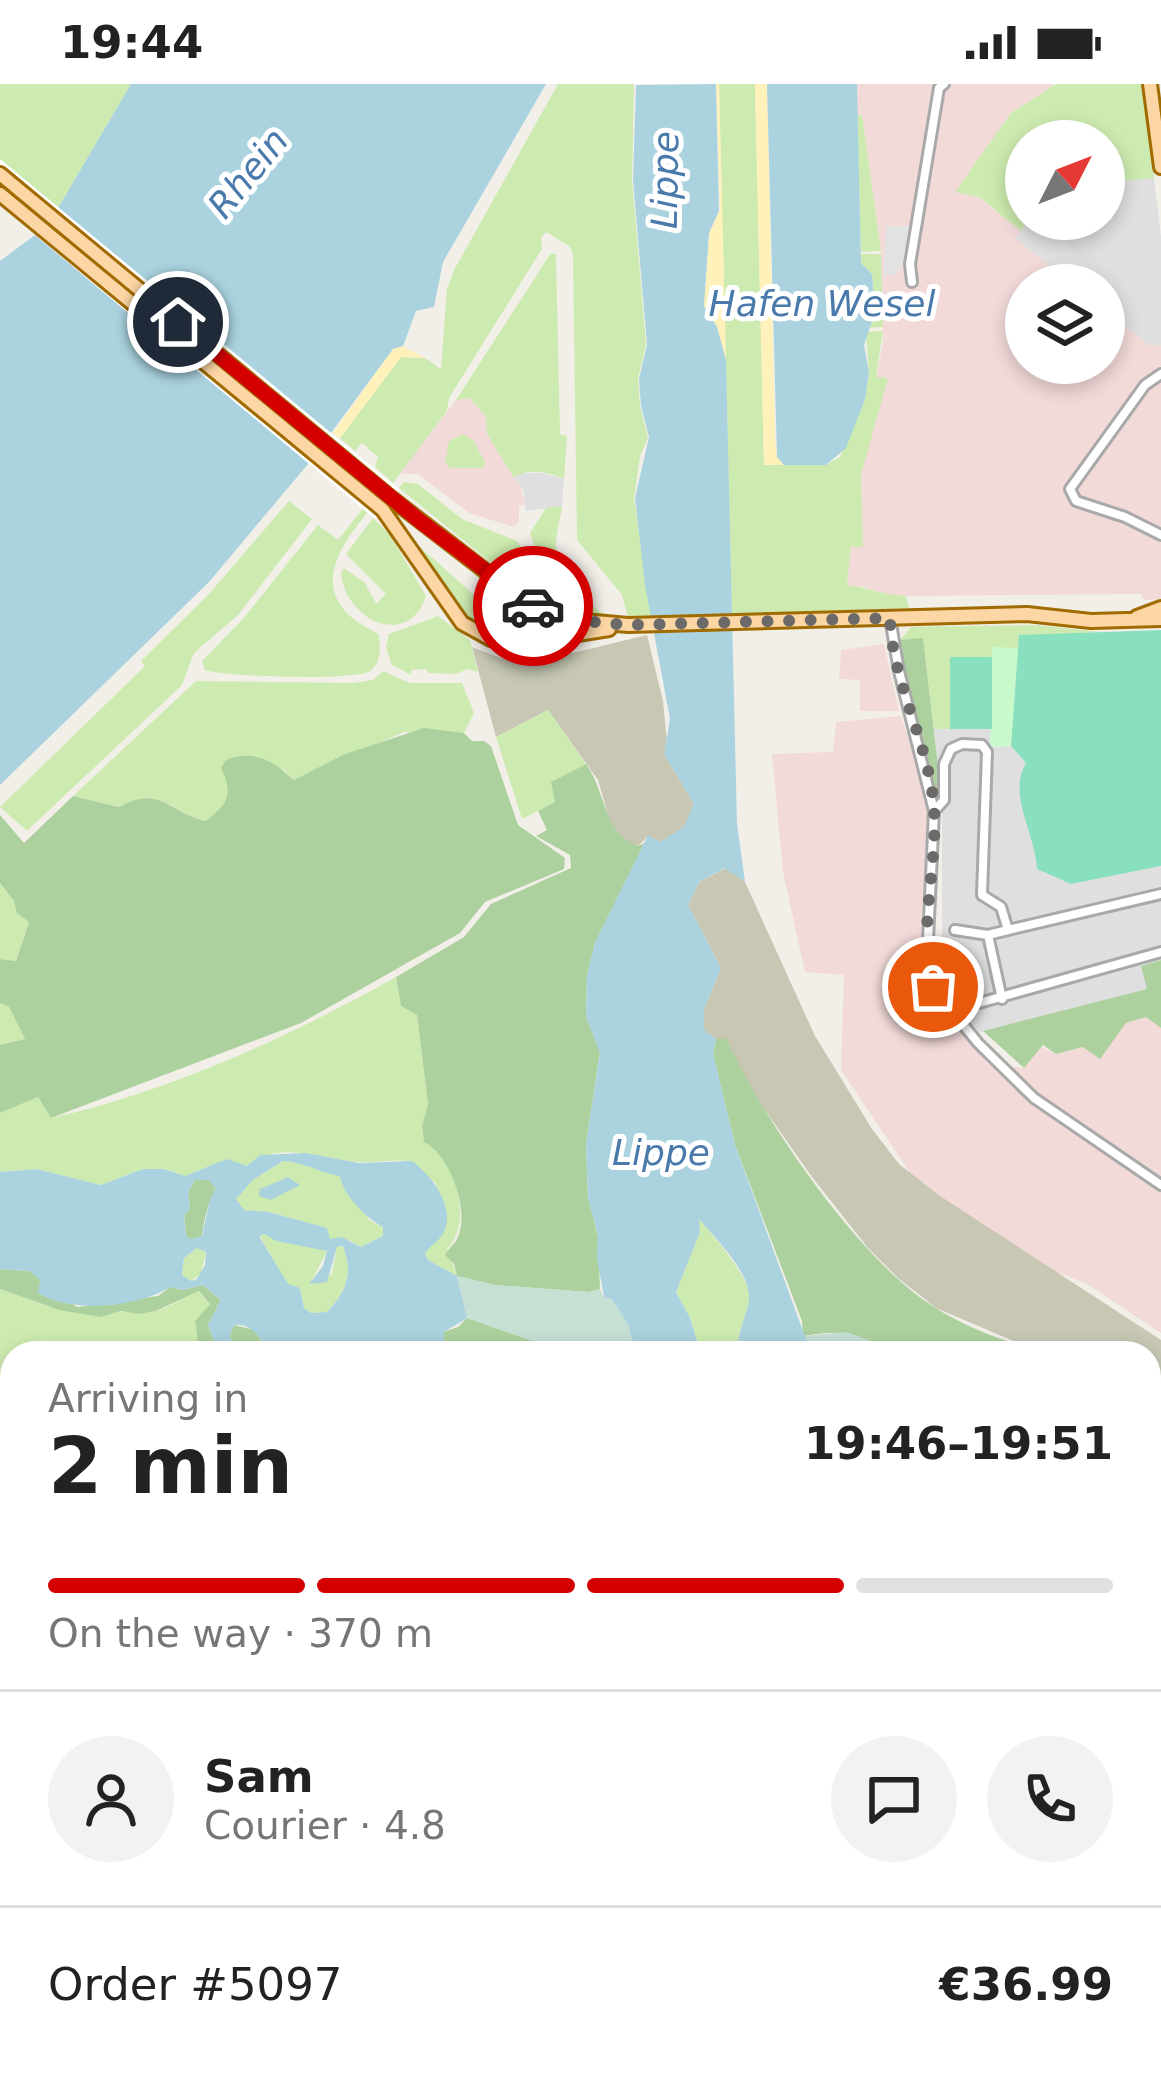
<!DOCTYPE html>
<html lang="en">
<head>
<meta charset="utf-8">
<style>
	:root { --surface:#fff; --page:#f2f2f2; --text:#222; --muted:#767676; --line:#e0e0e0; --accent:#d40000 }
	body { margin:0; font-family:"DejaVu Sans",sans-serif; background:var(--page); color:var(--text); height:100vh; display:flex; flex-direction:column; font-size:45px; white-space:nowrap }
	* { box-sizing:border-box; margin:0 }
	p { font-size:39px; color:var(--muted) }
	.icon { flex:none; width:66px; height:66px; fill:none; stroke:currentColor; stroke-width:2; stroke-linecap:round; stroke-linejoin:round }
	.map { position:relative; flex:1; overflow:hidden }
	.sheet { position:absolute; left:0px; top:1257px; width:1161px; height:744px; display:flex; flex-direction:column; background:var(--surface); border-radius:36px 36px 0 0; box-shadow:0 6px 18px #0003 }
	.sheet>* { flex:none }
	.needle { width:78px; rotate:48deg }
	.buttons { position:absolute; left:1005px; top:36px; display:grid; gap:24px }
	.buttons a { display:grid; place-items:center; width:120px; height:120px; border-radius:50%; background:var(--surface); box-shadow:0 6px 18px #0003; font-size:60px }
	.pin { position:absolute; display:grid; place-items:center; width:102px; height:102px; color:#fff; margin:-51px; border:6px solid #fff; border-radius:50%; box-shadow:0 3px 12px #0007 }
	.courier { position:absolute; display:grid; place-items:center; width:120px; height:120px; margin:-60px; border:9px solid #d40000; border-radius:50%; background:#fff; color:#222; box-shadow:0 3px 15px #0007 }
	.overview em { font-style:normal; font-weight:700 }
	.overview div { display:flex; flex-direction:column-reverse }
	.overview { display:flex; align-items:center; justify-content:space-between; height:204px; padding:0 48px }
	h1 { font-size:78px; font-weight:700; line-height:90px }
	.bar { display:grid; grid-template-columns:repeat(4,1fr); gap:18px 12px; align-content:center; height:144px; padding:0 48px }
	.bar i { height:15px; border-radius:9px; background:var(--line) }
	.bar .on { background:var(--accent) }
	.bar p { grid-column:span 4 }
	.line { display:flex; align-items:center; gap:30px; padding:0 48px; border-top:3px solid var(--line) }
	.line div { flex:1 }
	.round { display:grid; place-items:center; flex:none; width:126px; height:126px; border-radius:63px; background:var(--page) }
	.status { display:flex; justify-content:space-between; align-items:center; height:84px; padding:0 60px; background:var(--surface); direction:ltr }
	.status svg { height:33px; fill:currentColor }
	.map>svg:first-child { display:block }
</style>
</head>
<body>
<div class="status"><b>19:44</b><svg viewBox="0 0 49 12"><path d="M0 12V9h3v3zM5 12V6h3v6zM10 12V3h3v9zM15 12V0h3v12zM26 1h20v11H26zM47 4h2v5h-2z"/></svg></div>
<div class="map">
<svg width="1161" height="2001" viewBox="0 0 1161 2001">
	<rect width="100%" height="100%" fill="#f2efe9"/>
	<path fill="#e0dfdf" d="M1154,94L1161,153V261L1150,262L1104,225V201H1074L1015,154L1030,135H1104V99Z
		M519,389H542L564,395L562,422L526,427L523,406L514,394Z
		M934,645H992L990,663L1011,662L1026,679L1038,785L1071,800L1161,782V876L1141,882L1148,905L990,948H979L967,933L948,897L942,862V716Z"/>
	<path fill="#f2dad9" d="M857,0H1054L979,77L956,108L978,113L1021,147L1016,154L1074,201H1026V279H1104V225L1150,262L1161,261V515L1144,516L1141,510L906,512L879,510L865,503L847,502L851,463L863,462L861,390L887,294H876L883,258L881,167L862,32L857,31Z
		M469,314L486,332L487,350L521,404L525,421L519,422V438L514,443L469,429L418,390H402L401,387L456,316Z
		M884,560L899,627H860V596L839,595L841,566Z
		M901,632L928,717L919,884L928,906L988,980L1024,984L1040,962L1056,970L1083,963L1127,939L1146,933L1161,944V1249L1087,1200L1021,1174L911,1090L841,986L844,891L805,888L783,788L772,670L833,668L836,638Z
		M0,1390L12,1395V1989H812V2001H0Z"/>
	<path fill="#c7c7b4" d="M647,551L663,617L667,658L664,670L694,720L685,743L660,758L648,752L638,762L626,758L610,738L598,696L548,626L496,653L472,563L506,576L540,577Z
		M726,784L745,798L815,952L872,1045L899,1080L940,1112L1161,1256V1354L1149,1341V1269H1051L1032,1265L936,1224L898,1194L868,1164L812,1093L748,1002L726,955H716L704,946V925L721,884L688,821L699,798Z
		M165,1989H389L372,2001H163L158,1995Z"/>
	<path fill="#cdebb0" d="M0,0H131L58,124L0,76Z
		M558,0H634L632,96L646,260L638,295L640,322L648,354L640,372L634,415L652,533L628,534L622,511L577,456L573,170L569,162L546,148L541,154L542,165L449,314L447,327L393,399L375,383L378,373L362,359L355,367L340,354L401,273L425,274L441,285L447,205L454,186Z
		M719,0H755L764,380L826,381L840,373L865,315L869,290L866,248L883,247L876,293L888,294L861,391L863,463H851L847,501C868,504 884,511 906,512L909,524L732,530Z
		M1056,0H1143L1154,94L1104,99V57H1026V135H1030L1021,147L979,113L955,108L1011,29Z
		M857,31H862L881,167L861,168Z
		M551,169L556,171L560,350L567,352L564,395C549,389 528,383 514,394L487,350L486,332L469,314L456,316Z
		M861,170H881L883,243L867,244L875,229L872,190L861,179Z
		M463,350L473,356L485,378L483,384H450L445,379L449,357Z
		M404,398L418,400L462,435L517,457L551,509L550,516L547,518L520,502L399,404Z
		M289,417L312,435L238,531L194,569L182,601L27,747L0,723L145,582L141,577L209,510Z
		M562,422C561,434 556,448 556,461C557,495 588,520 610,534C565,526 543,488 530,449L546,424Z
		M363,424L368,428C342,459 311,503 355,536C362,542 372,545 379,551C380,564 382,578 370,587C356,597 225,593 205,586L202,577L243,535L318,441L338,456Z
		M373,434L390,451L426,512C410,564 346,539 341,489L344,484L365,499L376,520L386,510L346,470Z
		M399,444L522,554C457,551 432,492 399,444Z
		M438,532L470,556L478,588L467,585L456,590L429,589L425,585L411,586V591L392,581L386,564L389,550Z
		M1036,541L1101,548L1019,552L1015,603H992L950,573V645H934L923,555L900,556L911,543Z
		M383,587L410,599H462L474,629L464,649L404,648L294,696L283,685L230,704L227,719L206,737C168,728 161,700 120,723L73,712L196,597L354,599L373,596Z
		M548,626L586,680L553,697L555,718L522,735L496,653Z
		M0,799L29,837L16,877L0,875Z
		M396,893L401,922L417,931L428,1020L422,1043L424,1058C456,1075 474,1138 447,1165L457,1192L428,1176L425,1168L445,1126L435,1099L411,1077C394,1075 378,1079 361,1078C324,1077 280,1054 247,1082L226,1076L185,1092L164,1085H143L101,1101L36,1085L0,1088V1029L38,1013L51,1034C173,1006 287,954 396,893Z
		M0,919L9,923L25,955L0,961Z
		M283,1077L301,1079L340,1092L369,1136L383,1143V1152L361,1163L349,1156L329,1155L327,1144L269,1128L244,1126L235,1115L253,1096Z
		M698,1133C711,1149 750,1193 750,1214C749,1231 736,1243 738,1269H701L690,1234L676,1208L700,1148Z
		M264,1150L327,1167L310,1200L332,1190L337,1163L343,1162C354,1188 346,1208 327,1228L311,1229L304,1224L300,1204L288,1201L259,1151Z
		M197,1164L206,1168L201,1190L191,1197L182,1191L184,1174Z
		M0,1205C41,1220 75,1236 119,1228C131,1226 143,1231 156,1227C173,1222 184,1213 198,1207L210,1220L195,1238L199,1269H12V1395L0,1390Z
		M1149,1341L1161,1354V1485L1149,1476Z
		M1149,1552L1161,1559V1681L1149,1670Z
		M1149,1729L1161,1741V1801L1149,1780Z
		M1149,1864L1161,1903V1951L1149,1966L1155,1928L1149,1905Z
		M812,1989H909L913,1997L909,2001H812Z"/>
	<path fill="#add19e" d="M923,554L942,716L936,718L901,575L900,556Z
		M424,644L464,649L472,657H484L491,662L518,741L565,774L564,785L485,818L460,849L301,939L51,1034L38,1013L0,1029V961L25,955L9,923L0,919V875L16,877L29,838L17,829L14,817L0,799V731L24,759L73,712L119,723C161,700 167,728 206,737C228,719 234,711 221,684L226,676C254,665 273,677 294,696L345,670Z
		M586,680C606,707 603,749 638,762L645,759L595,859L587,892L586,932L600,968L586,1060L588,1113L598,1153L600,1205L589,1208L494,1201L457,1192L454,1180L445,1171C448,1165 454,1161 457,1155C471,1128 450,1071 424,1058L422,1042L428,1020L417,931L401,922L396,893L464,853L491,820L571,784L570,771L536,752L547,746L538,727L555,718L551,698Z
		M1161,876V944L1146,933L1126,939L1100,975L1083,963L1056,970L1043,961L1024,984L983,947L1147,905L1141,882Z
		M726,954C762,1033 848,1158 917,1211C953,1239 1007,1260 1051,1269H882C859,1245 834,1247 803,1252L802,1237L735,1061L713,970L716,955Z
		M209,1095L216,1105C208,1118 204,1136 202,1152L192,1156L186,1152L184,1130L190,1125L188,1108L195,1096Z
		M0,1185L30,1187L77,1223L158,1212L170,1203L183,1206L203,1201L221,1216L208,1241L219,1269H199L195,1237L210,1220L199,1207L156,1227L139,1230L121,1227L101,1233L59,1226L0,1205Z
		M467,1234L567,1269H450L444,1263L443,1248L458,1243Z
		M234,1241L255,1246L268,1269C250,1269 241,1269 229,1253Z
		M1149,1496L1161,1502V1559L1149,1552Z
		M961,1989H1026L1030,1999L1042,2001H962L958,1993Z"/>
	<path fill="#c6e0d4" d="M457,1192L494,1201L588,1208L600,1205L604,1213L612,1215L628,1241L636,1269H567L467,1234Z
		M847,1248L871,1257L882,1269H811L803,1252Z
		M1059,1989H1106L1104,1995L1107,2001H1052Z"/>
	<path fill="#fff1ba" d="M716,0H719L726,276L717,243L704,222L709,149L720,126Z
		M755,0H767L775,358L777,373L784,381H764Z
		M403,262L425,274L401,273L340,354L333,349L393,265Z"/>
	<path fill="#c8facc" d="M992,563L1018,564L1011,662L990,663Z"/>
	<path fill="#88e0be" d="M1161,546V782L1071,800L1037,785C1036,750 1007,711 1026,679L1011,662L1019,551Z
		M950,573H992V645H950Z"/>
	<path fill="#e2e2e2" d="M1046,135L1067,152L1077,185L1059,189L1015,154L1029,136Z
		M886,142H909L902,184L893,191H884Z"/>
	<path fill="#aad3df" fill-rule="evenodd" d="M131,0H546L443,178L434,223L416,227L403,262L393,265L308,380L209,498L0,701V177L35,151L58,124Z
		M716,0L719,127L709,149L704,222L717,243L726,276L737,740L745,798L725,784L699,798L688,821L721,884L704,925V946L716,955L713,970L735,1061L811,1269H738C736,1246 750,1227 749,1211C747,1185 715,1154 699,1135L700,1148L676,1208L690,1234L701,1269H636L628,1241L612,1215L604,1213L597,1174L598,1152L588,1113L586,1060L600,969L586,932L587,892L595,859L648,751L660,758L684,743L694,720L664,670L670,635L645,501L635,414L649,353L641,322L639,295L647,260L633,96L636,1Z
		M767,0H857L861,179L872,190L875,229L864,261L869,289L865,315L846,364L826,381H784L777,373Z
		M306,1069L359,1079L411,1077C431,1089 462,1130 439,1155C435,1160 429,1163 425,1169L428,1176L457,1192L467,1234L444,1248V1263L450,1269H268C261,1254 252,1239 234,1241L229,1253L247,1269H219L208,1241L221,1216L203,1201L183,1206L170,1203C139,1223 72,1230 38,1209L40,1196L30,1187L0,1185V1088L36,1085L101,1101L143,1085H164L185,1092L227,1075L247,1082L260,1071ZM283,1077C304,1078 320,1089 340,1092C343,1111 366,1134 383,1143V1152L361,1163L342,1153L330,1155L327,1144L269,1128L244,1126L236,1115L253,1096ZM195,1096H209L216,1105L210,1115L202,1152L192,1155L186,1152L184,1131L190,1125L188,1108ZM264,1150L276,1157L327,1167L323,1182L309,1200L327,1198L337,1163L343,1162C354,1189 346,1208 327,1228L311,1229L304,1224L300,1204L288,1200L259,1152ZM197,1164L206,1168L205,1181L197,1195L191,1197L182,1191L184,1174Z
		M288,1093L300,1101L271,1116L259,1112L260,1105Z
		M1149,1670L1161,1681V1741L1149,1729Z
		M1149,1780L1161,1801V1903L1149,1864Z
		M1161,1951V2001H1107L1103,1995L1106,1989H1149V1966Z
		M909,1989H961L958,1993L962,2001H909L913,1997Z"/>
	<path fill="#fff" d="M0,75L400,406L375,435L0,122Z"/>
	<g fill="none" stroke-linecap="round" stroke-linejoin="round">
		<path stroke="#aad3df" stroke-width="3" d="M1149,1408L1161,1411"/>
		<g stroke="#a9a9a9" stroke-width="14">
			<path id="street" d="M912,198L910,180L939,4L944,0
				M1161,290L1145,301L1070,405L1076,417L1125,433L1161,451
				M890,534L899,587L934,727L928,856L933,903L978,959L1034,1014L1161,1101
				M935,726L944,716V680L951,665L962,660L982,661L987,668L982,811L1001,823L1008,846L1161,810
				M955,846L988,851L1008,846
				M988,851L1002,915
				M979,919L1161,868
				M383,2001L399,1989"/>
		</g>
		<g stroke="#a06b00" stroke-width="18">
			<path id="primary" d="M1150,0L1161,83
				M0,90L392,415L518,512L562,535L628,541L1027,530L1091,537L1161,535
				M0,110L383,426L462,539L491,555L521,559L609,545
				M1137,533L1161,524"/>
		</g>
		<use href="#street" stroke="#fff" stroke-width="8"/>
		<use href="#primary" stroke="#fcd6a4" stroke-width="12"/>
	</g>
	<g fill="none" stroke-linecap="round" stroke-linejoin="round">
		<path stroke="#6b6a68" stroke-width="12" stroke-dasharray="0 21.6" d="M533,522L562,535L628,541L890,534C892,600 930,660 934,725C938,783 917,846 933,903"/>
		<path stroke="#d40000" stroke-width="15" d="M178,238L421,438L533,522"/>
	</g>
	<g text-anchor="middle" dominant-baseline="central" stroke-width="10" stroke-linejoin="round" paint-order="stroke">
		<g font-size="36" font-style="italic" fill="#4a7aab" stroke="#fff">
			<text transform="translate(248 89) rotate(-51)">Rhein</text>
			<text transform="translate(665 96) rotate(-89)">Lippe</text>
			<text x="822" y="219">Hafen Wesel</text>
			<text x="661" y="1068">Lippe</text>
		</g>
	</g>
</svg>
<div class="buttons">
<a><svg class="needle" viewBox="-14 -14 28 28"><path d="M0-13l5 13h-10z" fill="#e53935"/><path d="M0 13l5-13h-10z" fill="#767676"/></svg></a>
<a><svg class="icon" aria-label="layers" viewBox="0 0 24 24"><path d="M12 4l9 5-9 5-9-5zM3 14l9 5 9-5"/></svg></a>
</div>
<div class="pin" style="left:933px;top:903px;background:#ea580c"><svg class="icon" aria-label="bag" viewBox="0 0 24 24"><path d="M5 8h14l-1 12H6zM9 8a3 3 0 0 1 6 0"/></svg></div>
<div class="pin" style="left:178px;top:238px;background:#1f2937"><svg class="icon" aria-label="home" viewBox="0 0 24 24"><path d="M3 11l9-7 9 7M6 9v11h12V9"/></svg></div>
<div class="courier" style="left:533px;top:522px"><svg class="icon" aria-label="car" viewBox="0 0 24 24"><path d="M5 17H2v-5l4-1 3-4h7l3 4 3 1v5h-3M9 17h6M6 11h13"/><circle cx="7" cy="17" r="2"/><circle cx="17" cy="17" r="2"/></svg></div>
<section class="sheet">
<div class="overview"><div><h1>2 min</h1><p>Arriving in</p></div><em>19:46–19:51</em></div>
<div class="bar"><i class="on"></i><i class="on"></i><i class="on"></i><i></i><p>On the way · 370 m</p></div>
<div class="line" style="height:216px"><a class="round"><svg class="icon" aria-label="person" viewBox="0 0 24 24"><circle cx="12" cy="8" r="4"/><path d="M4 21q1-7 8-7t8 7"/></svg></a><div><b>Sam</b><p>Courier · 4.8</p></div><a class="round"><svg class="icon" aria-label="chat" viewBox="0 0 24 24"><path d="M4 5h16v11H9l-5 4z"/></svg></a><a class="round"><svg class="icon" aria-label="phone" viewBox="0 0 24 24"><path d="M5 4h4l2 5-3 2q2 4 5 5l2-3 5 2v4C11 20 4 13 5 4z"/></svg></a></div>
<div class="line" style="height:156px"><div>Order #5097</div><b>€36.99</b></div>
</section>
</div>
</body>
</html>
